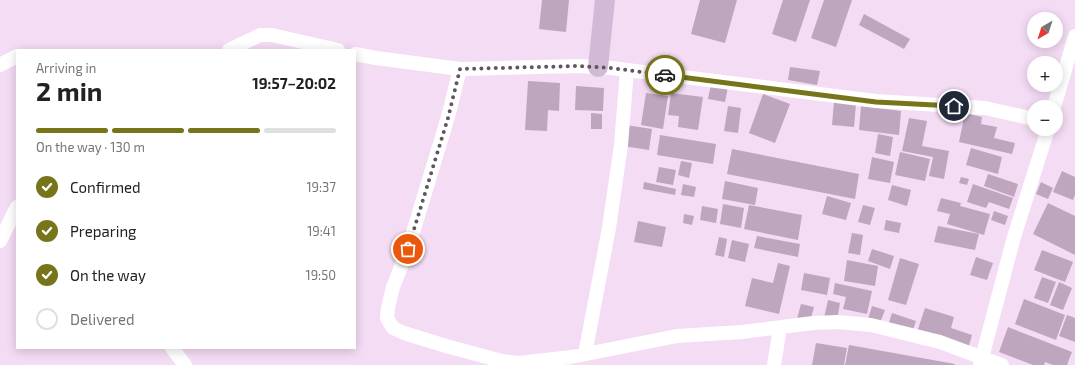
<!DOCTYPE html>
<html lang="en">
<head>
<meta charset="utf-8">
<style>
	:root { --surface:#fff; --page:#f6f6f6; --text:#222; --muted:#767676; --line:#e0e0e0; --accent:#76751a }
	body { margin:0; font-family:"Exo 2",sans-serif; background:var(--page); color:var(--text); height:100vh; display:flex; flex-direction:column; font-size:15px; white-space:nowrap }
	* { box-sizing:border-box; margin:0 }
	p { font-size:13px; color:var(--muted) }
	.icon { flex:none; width:22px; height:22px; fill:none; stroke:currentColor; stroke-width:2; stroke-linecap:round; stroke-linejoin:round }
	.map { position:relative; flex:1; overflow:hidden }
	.details { position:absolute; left:16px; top:49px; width:340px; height:300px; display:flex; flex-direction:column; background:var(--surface); border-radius:0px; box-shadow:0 2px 10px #0003 }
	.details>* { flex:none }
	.needle { width:26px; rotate:219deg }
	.tools { position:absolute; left:1027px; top:12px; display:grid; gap:8px }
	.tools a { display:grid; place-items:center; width:36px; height:36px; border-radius:50%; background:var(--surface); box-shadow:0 2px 10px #0003; font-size:20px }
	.pin { position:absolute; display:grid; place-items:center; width:34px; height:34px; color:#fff; margin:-17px; border:2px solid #fff; border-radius:50%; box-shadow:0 1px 4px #0007 }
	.courier { position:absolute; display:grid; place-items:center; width:40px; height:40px; margin:-20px; border:3px solid #76751a; border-radius:50%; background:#fff; color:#222; box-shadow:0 1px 5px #0007 }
	.overview em { font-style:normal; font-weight:700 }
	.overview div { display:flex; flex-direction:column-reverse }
	.overview { display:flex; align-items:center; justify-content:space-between; height:68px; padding:0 20px }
	h1 { font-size:26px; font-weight:700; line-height:30px }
	.bar { display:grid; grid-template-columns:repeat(4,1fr); gap:6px 4px; align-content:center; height:48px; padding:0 20px }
	.bar i { height:5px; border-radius:3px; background:var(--line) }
	.bar .active { background:var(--accent) }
	.bar p { grid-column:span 4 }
	ol { padding:0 20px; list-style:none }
	li { display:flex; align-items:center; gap:12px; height:44px }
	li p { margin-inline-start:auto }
	li .icon { padding:4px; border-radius:50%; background:var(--accent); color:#fff; stroke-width:4 }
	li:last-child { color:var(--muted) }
	li i { width:22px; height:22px; border:2px solid var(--line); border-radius:50% }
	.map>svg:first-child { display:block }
</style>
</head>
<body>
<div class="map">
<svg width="1075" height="365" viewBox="0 0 1075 365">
	<rect width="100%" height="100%" fill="#f4dcf4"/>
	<path fill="#bea7be" d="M542,0H569L566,32L539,29Z
		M700,0H737L725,43L691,34Z
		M783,0H810L796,42L772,34Z
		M824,0H852L836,47L811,38Z
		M864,14L910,39L904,49L859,25Z
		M790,67L820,71L817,85L788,80Z
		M528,81L560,83L559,111L548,110L547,131L525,130Z
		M711,84L728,87L725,102L708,99Z
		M576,86L604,88L603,111L575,110Z
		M646,93L668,96L663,129L641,125Z
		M671,93L703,97L698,130L678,127L679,116L668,115Z
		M763,94L790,104L775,143L749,133Z
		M834,102L856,104L854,127L832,125Z
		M728,106L741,108L738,133L724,131Z
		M861,106L901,111L899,135L859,130Z
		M591,113L602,114V129H591Z
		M965,113L982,117L981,124L997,127L994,138L1015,143L1012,154L959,142Z
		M909,118L927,121L922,146L949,151L944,179L929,176L933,157L902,151Z
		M626,125L652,129L649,150L623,146Z
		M878,134L893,137L890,156L875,153Z
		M660,135L716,144L713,164L657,155Z
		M971,148L1002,157L998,174L966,165Z
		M732,149L859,174L855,199L727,174Z
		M900,152L930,159L925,181L895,175Z
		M872,157L894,162L890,183L868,179Z
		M681,161L692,163L689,178L678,175Z
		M659,167L676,170L673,185L656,182Z
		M1062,171L1075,177V195L1073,200L1053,192Z
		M988,174L1018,184L1014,197L984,186Z
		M961,177L969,179L967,185L959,183Z
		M725,181L758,188L755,205L722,199Z
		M644,182L676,189L675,195L643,189Z
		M1041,182L1053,188L1048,199L1036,194Z
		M683,184L696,187L694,197L681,195Z
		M973,184L1013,198L1009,209L989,202L986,208L967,202Z
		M892,185L911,190L907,206L888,200Z
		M827,196L851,203L846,220L822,214Z
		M941,198L961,203L960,206L990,214L984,235L947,224L950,214L937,211Z
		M1048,203L1075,216V255L1033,234Z
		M723,204L744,208L741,228L720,224Z
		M749,205L802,215L798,240L744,229Z
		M863,205L875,208L870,225L858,222Z
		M702,206L718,209L716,223L700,220Z
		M994,211L1008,216L1005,225L991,220Z
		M684,214L694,216L692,225L683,223Z
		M886,220L901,223L899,233L884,230Z
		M638,221L666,227L662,247L634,242Z
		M938,226L979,234L975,250L934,242Z
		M852,233L863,235L860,255L848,253Z
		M757,236L800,244L798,257L754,248Z
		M719,237L727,239L724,257L715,255Z
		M732,240L749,244L745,262L728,258Z
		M872,249L894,256L890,269L868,261Z
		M1042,250L1073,262L1065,282L1034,270Z
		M976,257L993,263L987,280L970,275Z
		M900,258L919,264L906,305L888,300Z
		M847,260L878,266L875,286L844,281Z
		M778,263L790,266L779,314L745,306L752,278L773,283Z
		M804,273L830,278L827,295L801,290Z
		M1042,277L1056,282L1048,303L1034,298Z
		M1059,282L1072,288L1063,310L1050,305Z
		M835,283L872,291L867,314L843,309L846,297L833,294Z
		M1024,299L1065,315L1056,340L1015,324Z
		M828,300L840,303L837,321L824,318Z
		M801,304L814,307L810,322L797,319Z
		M872,306L885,310L880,323L868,319Z
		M925,308L954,317L951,328L972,335L968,349L917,332Z
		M892,313L916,321L912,333L888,326Z
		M1067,315L1075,318V342L1059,336Z
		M1008,327L1072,352L1067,365H1053L1045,362L1044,365H1033L999,352Z
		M816,343L847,348L844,365H812Z
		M849,345L955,364V365H845Z"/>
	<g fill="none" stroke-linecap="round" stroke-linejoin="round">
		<path stroke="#fff" stroke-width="14" d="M229,50L260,35H272L338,50
			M355,54L376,58L460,69L579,66L611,68L876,101L985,108L1034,119
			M0,65L17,56
			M460,69L448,117L408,249L393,287L388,308L387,318L393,328L404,333L446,346L502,361L519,363L571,357L677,336L742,332L813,323L837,322L871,325L940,342L1002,365
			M1054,107L1075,36
			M0,241L17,207
			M172,348L185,365
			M585,354L609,228L621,145L627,70
			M774,365L780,328
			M980,365L1014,237L1048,129"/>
		<path stroke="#d1bad5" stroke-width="20" d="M598,67L605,0"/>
	</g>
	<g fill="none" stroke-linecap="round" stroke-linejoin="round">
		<path stroke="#625562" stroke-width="4" stroke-dasharray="0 7.2" d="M408,249L448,118L460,69L579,66L611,68L665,75"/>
		<path stroke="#76751a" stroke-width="5" d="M665,75L876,102L954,106"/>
	</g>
</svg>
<div class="tools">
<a><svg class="needle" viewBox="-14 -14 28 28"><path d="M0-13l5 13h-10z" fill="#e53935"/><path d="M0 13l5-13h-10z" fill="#767676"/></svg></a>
<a>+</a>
<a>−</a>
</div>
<div class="pin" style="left:408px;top:249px;background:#ea580c"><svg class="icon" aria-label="bag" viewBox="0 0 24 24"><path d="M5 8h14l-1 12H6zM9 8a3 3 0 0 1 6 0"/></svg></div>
<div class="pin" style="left:954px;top:106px;background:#1f2937"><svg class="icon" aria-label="home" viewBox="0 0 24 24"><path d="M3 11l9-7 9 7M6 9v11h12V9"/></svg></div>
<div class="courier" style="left:665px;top:75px"><svg class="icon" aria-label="car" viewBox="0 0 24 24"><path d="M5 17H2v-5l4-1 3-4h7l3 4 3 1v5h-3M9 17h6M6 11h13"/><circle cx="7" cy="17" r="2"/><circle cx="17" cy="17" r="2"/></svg></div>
<section class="details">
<div class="overview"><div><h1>2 min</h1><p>Arriving in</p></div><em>19:57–20:02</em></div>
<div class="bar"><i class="active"></i><i class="active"></i><i class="active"></i><i></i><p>On the way · 130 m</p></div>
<ol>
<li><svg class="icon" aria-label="check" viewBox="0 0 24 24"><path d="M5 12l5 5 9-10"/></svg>Confirmed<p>19:37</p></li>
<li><svg class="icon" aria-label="check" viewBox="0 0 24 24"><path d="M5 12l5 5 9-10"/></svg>Preparing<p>19:41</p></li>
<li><svg class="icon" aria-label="check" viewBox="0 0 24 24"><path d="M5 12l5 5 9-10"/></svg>On the way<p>19:50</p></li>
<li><i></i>Delivered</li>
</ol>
</section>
</div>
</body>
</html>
